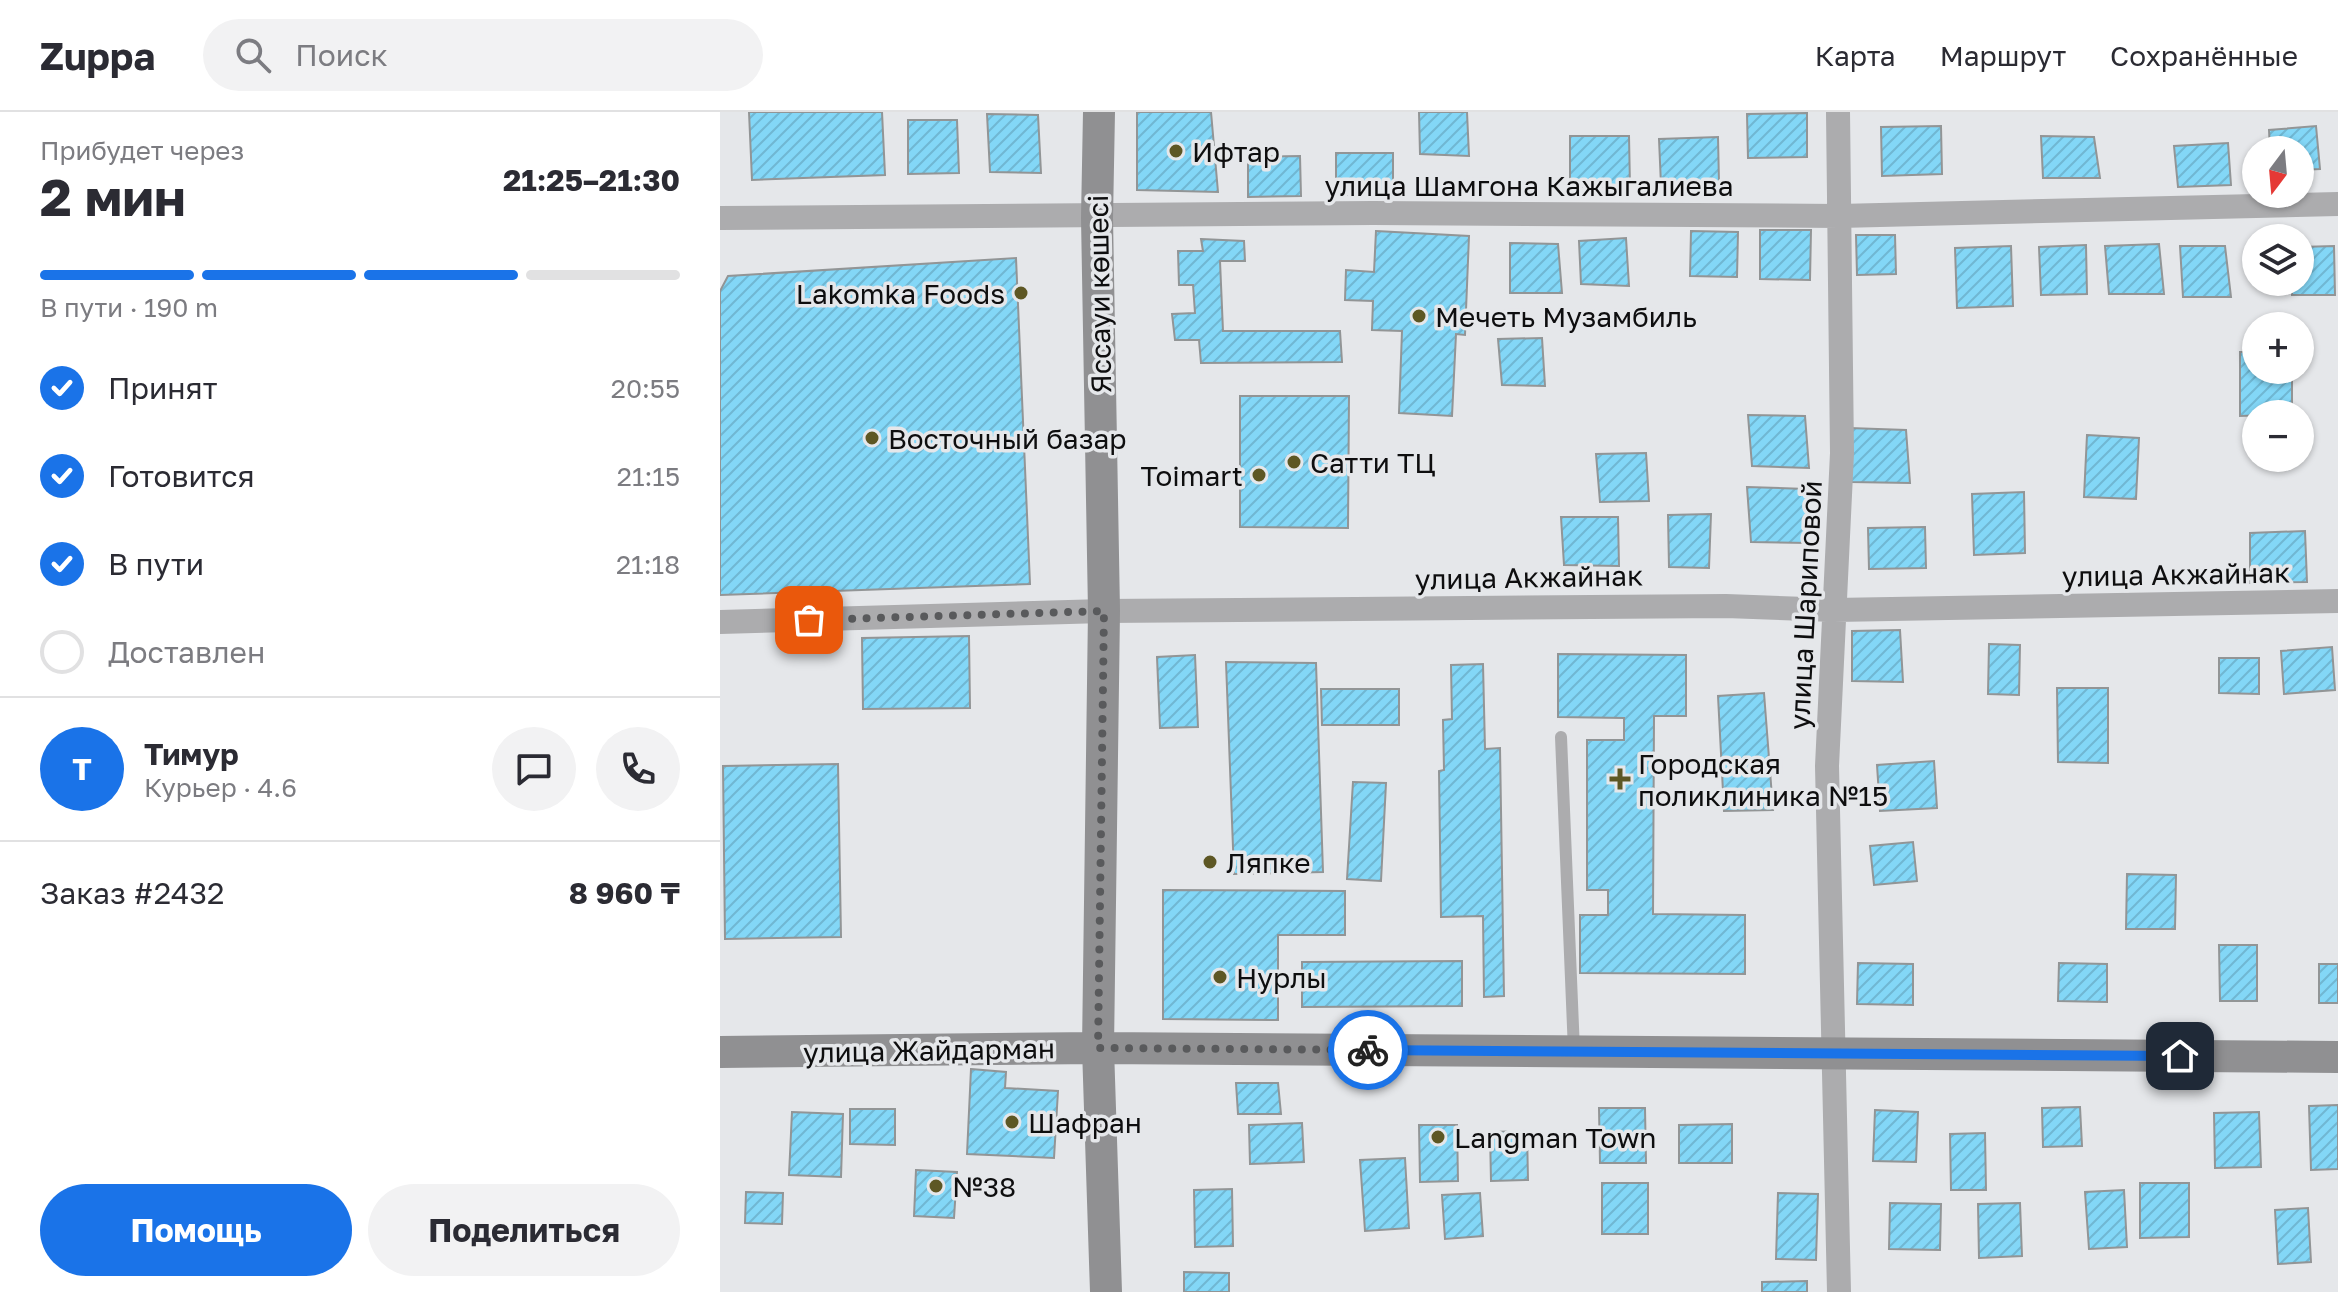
<!DOCTYPE html>
<html lang="ru">
<head>
<meta charset="utf-8">
<style>
	:root { --surface:#fff; --page:#f2f2f3; --text:#2b2b33; --muted:#7c7c81; --line:#e1e1e2; --accent:#1a73e8 }
	body { margin:0; font-family:"Golos Text",sans-serif; background:var(--page); color:var(--text); height:100vh; display:flex; flex-direction:column; font-size:30px; white-space:nowrap }
	* { box-sizing:border-box; margin:0 }
	p { font-size:26px; color:var(--muted) }
	.icon { flex:none; width:44px; height:44px; fill:none; stroke:currentColor; stroke-width:2; stroke-linecap:round; stroke-linejoin:round }
	.map { position:relative; flex:1; overflow:hidden }
	.details { display:flex; flex-direction:column; background:var(--surface); width:720px }
	.details>* { flex:none }
	.needle { width:52px; rotate:196deg }
	.buttons { position:absolute; left:1522px; top:24px; display:grid; gap:16px }
	.buttons a { display:grid; place-items:center; width:72px; height:72px; border-radius:50%; background:var(--surface); box-shadow:0 2px 6px #0004; font-size:40px }
	.pin { position:absolute; display:grid; place-items:center; width:68px; height:68px; color:#fff; margin:-34px; border-radius:16px; box-shadow:0 4px 12px #0006 }
	.courier { position:absolute; display:grid; place-items:center; width:80px; height:80px; margin:-40px; border:6px solid #1a73e8; border-radius:50%; background:#fff; color:#222; box-shadow:0 2px 10px #0007 }
	.head em { font-style:normal; font-weight:700 }
	.head div { display:flex; flex-direction:column-reverse }
	.head { display:flex; align-items:center; justify-content:space-between; height:136px; padding:0 40px }
	h1 { font-size:52px; font-weight:700; line-height:60px }
	.bar { display:grid; grid-template-columns:repeat(4,1fr); gap:12px 8px; align-content:center; height:96px; padding:0 40px }
	.bar i { height:10px; border-radius:6px; background:var(--line) }
	.bar .active { background:var(--accent) }
	.bar p { grid-column:span 4 }
	.line { display:flex; align-items:center; gap:20px; padding:0 40px; border-top:2px solid var(--line) }
	.line div { flex:1 }
	.round { display:grid; place-items:center; flex:none; width:84px; height:84px; border-radius:42px; background:var(--page) }
	ol { padding:0 40px; list-style:none }
	li { display:flex; align-items:center; gap:24px; height:88px }
	li p { margin-inline-start:auto }
	li .icon { padding:8px; border-radius:50%; background:var(--accent); color:#fff; stroke-width:4 }
	li:last-child { color:var(--muted) }
	li i { width:44px; height:44px; border:4px solid var(--line); border-radius:50% }
	.cta { display:flex; gap:16px; margin-top:auto; padding:16px 40px }
	.cta a { flex:1; height:92px; border-radius:48px; background:var(--accent); color:#fff; font-size:32px; font-weight:700; line-height:92px; text-align:center }
	.cta a+a { background:var(--page); color:var(--text) }
	header { display:flex; align-items:center; gap:48px; box-sizing:border-box; height:112px; padding:0 40px; background:var(--surface); border-bottom:2px solid var(--line) }
	header strong { font-size:38px }
	nav { display:flex; gap:44px; margin-inline-start:auto; font-size:28px }
	.search { width:560px; height:72px; background:var(--page); display:flex; align-items:center; gap:20px; box-sizing:border-box; padding:0 28px; border-radius:44px; color:var(--muted); font-size:30px }
	main { display:flex; flex:1; min-height:0 }
	.map>svg:first-child { display:block }
</style>
</head>
<body>
<header>
<strong>Zuppa</strong>
<div class="search"><svg class="icon" aria-label="search" viewBox="0 0 24 24"><circle cx="10" cy="10" r="6"/><path d="M15 15l6 6"/></svg>Поиск</div>
<nav><a>Карта</a><a>Маршрут</a><a>Сохранённые</a></nav>
</header>
<main>
<section class="details">
<div class="head"><div><h1>2 мин</h1><p>Прибудет через</p></div><em>21:25–21:30</em></div>
<div class="bar"><i class="active"></i><i class="active"></i><i class="active"></i><i></i><p>В пути · 190 m</p></div>
<ol>
<li><svg class="icon" aria-label="check" viewBox="0 0 24 24"><path d="M5 12l5 5 9-10"/></svg>Принят<p>20:55</p></li>
<li><svg class="icon" aria-label="check" viewBox="0 0 24 24"><path d="M5 12l5 5 9-10"/></svg>Готовится<p>21:15</p></li>
<li><svg class="icon" aria-label="check" viewBox="0 0 24 24"><path d="M5 12l5 5 9-10"/></svg>В пути<p>21:18</p></li>
<li><i></i>Доставлен</li>
</ol>
<div class="line" style="height:144px"><b class="round" style="background:var(--accent);color:#fff">Т</b><div><b>Тимур</b><p>Курьер · 4.6</p></div><a class="round"><svg class="icon" aria-label="chat" viewBox="0 0 24 24"><path d="M4 5h16v11H9l-5 4z"/></svg></a><a class="round"><svg class="icon" aria-label="phone" viewBox="0 0 24 24"><path d="M5 4h4l2 5-3 2q2 4 5 5l2-3 5 2v4C11 20 4 13 5 4z"/></svg></a></div>
<div class="line" style="height:104px"><div>Заказ #2432</div><b>8 960 ₸</b></div>
<div class="cta"><a>Помощь</a><a>Поделиться</a></div>
</section>
<div class="map">
<svg width="1618" height="1180" viewBox="0 0 1618 1180">
	<defs>
		<pattern id="building-hatch" width="6" height="6" patternUnits="userSpaceOnUse" patternTransform="scale(2)"><rect width="6" height="6" fill="#83d7f7"/><path d="M-1 1l2-2M0 6l6-6M5 7l2-2" fill="none" stroke="#70b7d3"/></pattern>
	</defs>
	<rect width="100%" height="100%" fill="#e5e7ea"/>
	<path fill="url(#building-hatch)" stroke="#929596" stroke-width="2" d="M29,0H162L165,63L32,68Z
		M417,0H491L498,80L417,78Z
		M699,0H747L749,44L700,42Z
		M1087,1V45L1028,46L1027,2Z
		M267,2L318,3L321,61L270,60Z
		M188,8H237L239,61L188,62Z
		M1221,14L1222,62L1162,64L1161,15Z
		M1596,14L1600,57L1580,58V38H1550L1549,18Z
		M850,24H909L910,75H850Z
		M1321,24L1374,25L1380,66H1323Z
		M998,25L999,71L941,73L939,27Z
		M1508,31L1511,73L1458,75L1454,34Z
		M616,41H673V83H616Z
		M580,44L581,84L528,85V45Z
		M1040,118H1091L1090,168L1040,167Z
		M656,119L749,124L745,223L736,222L732,304L679,301L682,219L652,218L653,189L625,188L626,158L654,160Z
		M971,119L1018,120L1017,165L970,164Z
		M1136,123H1175L1176,162L1137,163Z
		M906,126L909,174L861,172L859,129Z
		M481,127L524,129L525,149H500L503,219H620L622,250L481,251L479,228H455L452,202L475,201L473,173H459L458,139H483Z
		M790,131L838,132L842,181H790Z
		M1439,132L1444,182H1389L1385,134Z
		M1366,133L1367,182L1321,183L1319,135Z
		M1291,134L1293,194L1237,196L1235,136Z
		M1460,134H1505L1511,185H1463Z
		M1614,134L1615,183H1572L1571,170H1580V135Z
		M296,146L310,472L0,483V179L8,164Z
		M822,226L825,274L782,273L778,227Z
		M1520,240H1536V258H1572V302L1520,304Z
		M520,284H629L628,416L520,415Z
		M1028,303L1085,304L1089,356L1032,354Z
		M1129,316L1186,318L1190,371L1131,370Z
		M1367,323L1419,326L1416,387L1364,385Z
		M926,341L929,389L880,390L876,342Z
		M1027,375L1086,377L1088,431L1031,430Z
		M1304,380L1305,441L1254,443L1252,382Z
		M991,402L989,456L949,455L948,403Z
		M841,405H898L899,454L844,453Z
		M1205,415L1206,456L1149,457L1148,416Z
		M1585,419L1587,470L1530,471V421Z
		M1180,518L1183,570L1132,569V519Z
		M249,524L250,596L143,597L142,526Z
		M1269,532L1300,533L1299,583L1268,582Z
		M1612,535L1615,578L1564,582L1561,539Z
		M838,542L966,543V604H934L933,802L1025,803V862L860,861V803H888V778H867V628H904V606L838,605Z
		M475,543L478,615L440,616L437,545Z
		M1499,546H1539V582L1499,581Z
		M506,550L596,551L603,760L514,762Z
		M763,552L765,637L780,636L784,884L764,885L763,804L721,805L719,659L724,658L723,608L732,607L731,553Z
		M1337,576H1388V651L1338,650Z
		M601,577H679V613H602Z
		M1044,581L1053,698L1004,699L998,584Z
		M1214,649L1217,696L1160,699L1157,653Z
		M118,652L121,825L5,827L3,654Z
		M633,670L666,671L661,769L627,767Z
		M1193,730L1197,769L1154,773L1150,734Z
		M1407,762L1456,763L1455,817H1406Z
		M443,778L625,779V823H558V908L443,907Z
		M1499,833H1537V889H1500Z
		M742,849V894L582,895V850Z
		M1138,851L1193,852V893L1137,892Z
		M1339,851L1387,852V890L1338,889Z
		M1599,852H1618V891H1599Z
		M251,957L286,960L285,976L338,979L334,1046L247,1042Z
		M516,971H558L561,1002H518Z
		M1618,993V1057L1591,1058L1589,994Z
		M1360,995L1362,1034L1323,1035L1322,996Z
		M879,996H925L926,1051H880Z
		M130,997H175V1033L130,1032Z
		M1155,998L1198,1000L1196,1050L1153,1049Z
		M72,1000L123,1002L121,1065L69,1063Z
		M1539,1000L1541,1055L1495,1056L1494,1001Z
		M582,1011L584,1050L530,1052L529,1013Z
		M1012,1012V1051H959V1013Z
		M699,1013H737L738,1069L700,1070Z
		M807,1019L808,1068L771,1069L770,1020Z
		M1265,1021L1266,1078H1231L1230,1022Z
		M685,1046L689,1116L645,1119L640,1048Z
		M196,1058L237,1060L234,1106L194,1104Z
		M882,1071H928V1122H882Z
		M1420,1071H1469V1125L1420,1126Z
		M512,1077L513,1134L475,1135L474,1078Z
		M1404,1078L1407,1135L1369,1137L1365,1080Z
		M26,1080L63,1081L62,1112L25,1111Z
		M760,1081L763,1124L725,1127L722,1083Z
		M1058,1081L1098,1082L1096,1148L1056,1147Z
		M1170,1091L1221,1092L1220,1138L1169,1137Z
		M1300,1091L1302,1144L1259,1146L1258,1092Z
		M1588,1096L1591,1150L1558,1152L1555,1098Z
		M464,1160L509,1161V1180H464Z
		M1087,1169V1180H1042V1170Z"/>
	<g fill="none" stroke-linecap="round" stroke-linejoin="round">
		<path stroke="#acacae" stroke-width="12" d="M841,625L854,939"/>
		<path stroke="#acacae" stroke-width="24" d="M1118,0L1122,341L1107,654L1119,1180
			M0,106L653,101L1119,104L1618,92
			M0,510L384,499L1006,494L1114,498L1618,489"/>
		<path stroke="#909092" stroke-width="32" d="M379,0L377,106L384,499L378,936L386,1180
			M0,940L378,936L1618,945"/>
	</g>
	<g fill="none" stroke-linecap="round" stroke-linejoin="round">
		<path stroke="#595a5c" stroke-width="8" stroke-dasharray="0 14.4" d="M89,508L384,499L378,936L648,938"/>
		<path stroke="#1a73e8" stroke-width="10" d="M648,938L1460,944"/>
	</g>
	<g fill="#5d5724" stroke="#e5e7ea" stroke-width="3">
		<circle cx="456" cy="39" r="8"/>
		<circle cx="301" cy="181" r="8"/>
		<circle cx="699" cy="204" r="8"/>
		<circle cx="152" cy="326" r="8"/>
		<circle cx="574" cy="350" r="8"/>
		<circle cx="539" cy="363" r="8"/>
		<path d="M896 655h8v8h8v8h-8v8h-8v-8h-8v-8h8z"/>
		<circle cx="490" cy="750" r="8"/>
		<circle cx="500" cy="865" r="8"/>
		<circle cx="292" cy="1010" r="8"/>
		<circle cx="718" cy="1025" r="8"/>
		<circle cx="216" cy="1074" r="8"/>
	</g>
	<g text-anchor="middle" dominant-baseline="central" stroke-width="7" stroke-linejoin="round" paint-order="stroke">
		<g font-size="28" fill="#0e0e0f" stroke="#e5e7ea" text-anchor="start">
			<text x="472" y="39">Ифтар</text>
			<text x="285" y="181" text-anchor="end">Lakomka Foods</text>
			<text x="715" y="204">Мечеть Музамбиль</text>
			<text x="168" y="326">Восточный базар</text>
			<text x="590" y="350">Сатти ТЦ</text>
			<text x="523" y="363" text-anchor="end">Toimart</text>
			<text x="918" y="651">Городская<tspan x="918" dy="32">поликлиника №15</tspan></text>
			<text x="506" y="750">Ляпке</text>
			<text x="516" y="865">Нурлы</text>
			<text x="308" y="1010">Шафран</text>
			<text x="734" y="1025">Langman Town</text>
			<text x="232" y="1074">№38</text>
		</g>
		<g font-size="28" fill="#0e0e0f" stroke="#e5e7ea">
			<text x="809" y="73">улица Шамгона Кажыгалиева</text>
			<text transform="translate(379 182) rotate(-91)">Яссауи көшесі</text>
			<text transform="translate(1456 462) rotate(-1)">улица Акжайнак</text>
			<text transform="translate(809 465) rotate(-1)">улица Акжайнак</text>
			<text transform="translate(1085 493) rotate(-87)">улица Шариповой</text>
			<text transform="translate(209 938) rotate(-1)">улица Жайдарман</text>
		</g>
	</g>
</svg>
<div class="buttons">
<a><svg class="needle" viewBox="-14 -14 28 28"><path d="M0-13l5 13h-10z" fill="#e53935"/><path d="M0 13l5-13h-10z" fill="#7c7c81"/></svg></a>
<a><svg class="icon" aria-label="layers" viewBox="0 0 24 24"><path d="M12 4l9 5-9 5-9-5zM3 14l9 5 9-5"/></svg></a>
<a>+</a>
<a>−</a>
</div>
<div class="pin" style="left:89px;top:508px;background:#ea580c"><svg class="icon" aria-label="bag" viewBox="0 0 24 24"><path d="M5 8h14l-1 12H6zM9 8a3 3 0 0 1 6 0"/></svg></div>
<div class="pin" style="left:1460px;top:944px;background:#1f2937"><svg class="icon" aria-label="home" viewBox="0 0 24 24"><path d="M3 11l9-7 9 7M6 9v11h12V9"/></svg></div>
<div class="courier" style="left:648px;top:938px"><svg class="icon" aria-label="bike" viewBox="0 0 24 24"><circle cx="6" cy="16" r="4"/><circle cx="18" cy="16" r="4"/><path d="M6 16l4-8h5l3 8M10 8l3 8H6M13 5h3"/></svg></div>
</div>
</main>
</body>
</html>
